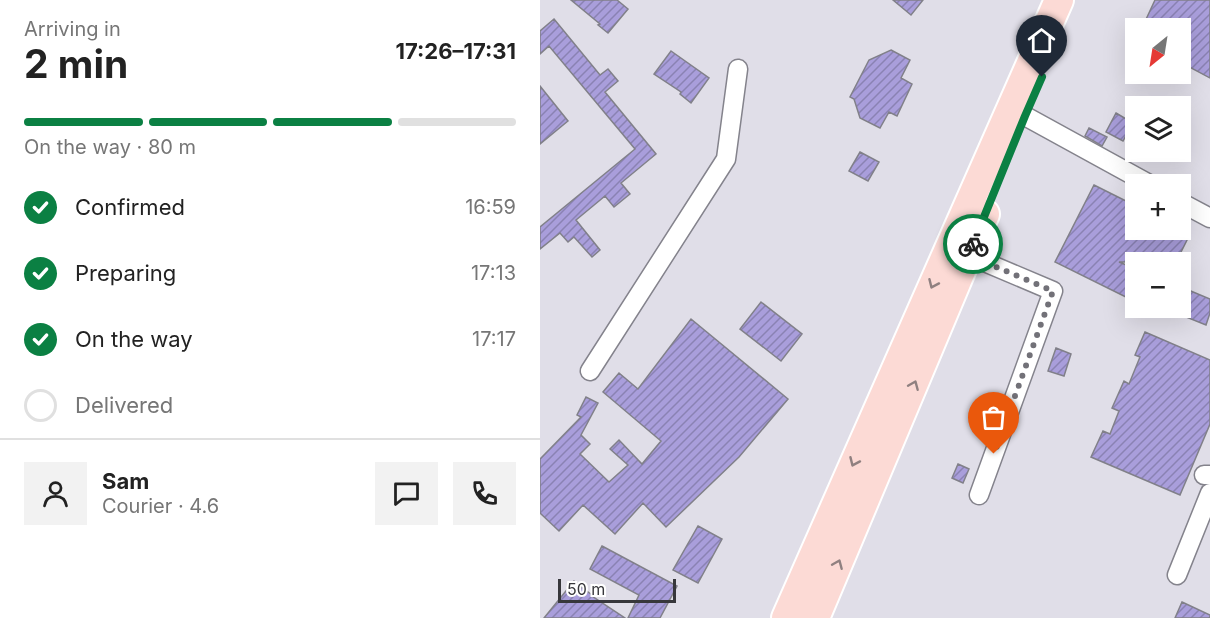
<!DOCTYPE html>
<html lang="en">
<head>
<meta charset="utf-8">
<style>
	:root { --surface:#fff; --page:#f2f2f2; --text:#222; --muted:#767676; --line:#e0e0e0; --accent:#0b8043 }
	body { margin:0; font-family:Inter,sans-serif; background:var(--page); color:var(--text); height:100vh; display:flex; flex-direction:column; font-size:22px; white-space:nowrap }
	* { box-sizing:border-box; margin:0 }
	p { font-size:20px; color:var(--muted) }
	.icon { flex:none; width:33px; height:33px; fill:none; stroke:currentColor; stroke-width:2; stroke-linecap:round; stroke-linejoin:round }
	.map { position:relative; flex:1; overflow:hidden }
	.drawer { display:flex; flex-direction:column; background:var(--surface); width:540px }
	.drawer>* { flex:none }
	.needle { width:39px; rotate:210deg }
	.fabs { position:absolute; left:585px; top:18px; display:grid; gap:12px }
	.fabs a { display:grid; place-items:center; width:66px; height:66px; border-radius:0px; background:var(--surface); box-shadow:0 6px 24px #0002; font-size:30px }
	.scale { position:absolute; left:18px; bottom:15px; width:118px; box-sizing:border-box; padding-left:6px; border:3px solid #37373b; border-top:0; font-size:16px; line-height:21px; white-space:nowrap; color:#37373b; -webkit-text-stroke:4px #fff; paint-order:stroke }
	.pin { position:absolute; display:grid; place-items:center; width:51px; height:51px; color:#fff; margin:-62px -26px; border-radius:50% 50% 50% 0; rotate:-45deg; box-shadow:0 0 6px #0007 }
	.pin .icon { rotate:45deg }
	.courier { position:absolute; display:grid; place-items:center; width:60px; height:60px; margin:-30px; border:4px solid #0b8043; border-radius:50%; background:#fff; color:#222; box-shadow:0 2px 8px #0007 }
	.summary em { font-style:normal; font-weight:700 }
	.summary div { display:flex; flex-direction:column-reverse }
	.summary { display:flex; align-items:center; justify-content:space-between; height:102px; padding:0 24px }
	h1 { font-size:39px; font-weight:700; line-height:45px }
	.bar { display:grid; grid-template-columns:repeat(4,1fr); gap:9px 6px; align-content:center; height:72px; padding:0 24px }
	.bar i { height:8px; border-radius:4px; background:var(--line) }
	.bar .current { background:var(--accent) }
	.bar p { grid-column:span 4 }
	.line { display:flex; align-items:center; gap:15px; padding:0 24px; border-top:2px solid var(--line) }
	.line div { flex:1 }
	.round { display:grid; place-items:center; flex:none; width:63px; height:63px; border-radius:0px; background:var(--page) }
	ol { padding:0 24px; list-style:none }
	li { display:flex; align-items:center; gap:18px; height:66px }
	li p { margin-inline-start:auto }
	li .icon { padding:6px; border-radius:50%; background:var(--accent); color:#fff; stroke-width:4 }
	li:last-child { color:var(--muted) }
	li i { width:33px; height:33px; border:3px solid var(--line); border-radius:50% }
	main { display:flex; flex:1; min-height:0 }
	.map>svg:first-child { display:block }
</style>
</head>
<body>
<main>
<section class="drawer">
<div class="summary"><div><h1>2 min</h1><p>Arriving in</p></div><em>17:26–17:31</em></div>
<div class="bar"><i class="current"></i><i class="current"></i><i class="current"></i><i></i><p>On the way · 80 m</p></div>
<ol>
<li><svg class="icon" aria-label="check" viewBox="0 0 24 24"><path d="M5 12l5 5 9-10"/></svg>Confirmed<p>16:59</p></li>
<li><svg class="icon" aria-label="check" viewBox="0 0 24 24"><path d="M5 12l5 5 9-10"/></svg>Preparing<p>17:13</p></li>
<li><svg class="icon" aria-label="check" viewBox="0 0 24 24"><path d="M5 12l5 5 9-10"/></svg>On the way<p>17:17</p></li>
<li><i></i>Delivered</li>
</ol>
<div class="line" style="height:108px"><a class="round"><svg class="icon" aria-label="person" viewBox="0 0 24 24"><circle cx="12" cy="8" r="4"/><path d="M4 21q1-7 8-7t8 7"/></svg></a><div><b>Sam</b><p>Courier · 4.6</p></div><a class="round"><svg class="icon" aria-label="chat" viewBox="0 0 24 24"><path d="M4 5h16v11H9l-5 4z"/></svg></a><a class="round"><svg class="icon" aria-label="phone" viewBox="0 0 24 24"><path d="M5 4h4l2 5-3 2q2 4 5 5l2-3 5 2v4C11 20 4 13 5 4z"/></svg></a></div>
</section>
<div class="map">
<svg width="670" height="618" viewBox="0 0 670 618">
	<defs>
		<pattern id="building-hatch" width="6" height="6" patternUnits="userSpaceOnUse" patternTransform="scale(1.5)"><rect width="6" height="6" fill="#a99edb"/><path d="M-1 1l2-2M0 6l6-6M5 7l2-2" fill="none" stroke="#8a82b3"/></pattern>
	</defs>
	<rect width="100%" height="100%" fill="#e0dee8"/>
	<path fill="url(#building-hatch)" stroke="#818089" stroke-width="1.5" d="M31,0H77L88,9L68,33L58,25L60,24Z
		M353,0H383L371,15Z
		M615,0H670V78L640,62V28H602Z
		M14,19L60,75L68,69L78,81L65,92L116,154L81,183L90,194L74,207L65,196L36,220L60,250L52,257L34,237L28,242L20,233L0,249V227L95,149L9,46L0,54V31Z
		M351,50L370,60L361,78L372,84L357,116L349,112L340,128L320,118L314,99L310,97L329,60Z
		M131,51L169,78L151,103L140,94L141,92L114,74Z
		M0,86L28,121L0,144Z
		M576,113L593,123L583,141L566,132Z
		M549,128L567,137L562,146L545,136Z
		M320,152L339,162L328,181L309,171Z
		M554,185L596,206V230H641L650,234L636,262H579L596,269V302L515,262Z
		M646,289L670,299V313L666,325L636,313L639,308H640V303Z
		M221,302L262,334L241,361L200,329Z
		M151,319L248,399L199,457L126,527L103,503L75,534L43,505L19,531L0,513V459L41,417L37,415L46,397L58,403L41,435L50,444L40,454L69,482L88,465L70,449L79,440L102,464L121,441L63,392L79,373L98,389Z
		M605,332L670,360V424L640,495L551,457L563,431L570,434L579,411L572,408L584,381L589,384L600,357L595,355Z
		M516,348L531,354L524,376L508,371Z
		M418,464L429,469L423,483L412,478Z
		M158,526L182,539L158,583L133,570Z
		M62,546L137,586L120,618H88L99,595L50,569Z
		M34,581L52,595V596L85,618H4Z
		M642,602L670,615V618H635Z"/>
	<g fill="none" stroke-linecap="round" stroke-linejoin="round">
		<g stroke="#84838c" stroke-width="21">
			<path id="street" d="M485,116L609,184
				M640,202L670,218
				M428,255L513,291L439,495
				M50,371L186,159L198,69
				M664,475H670
				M637,575L670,493"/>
		</g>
		<g stroke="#fff" stroke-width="32">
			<path id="primary" d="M246,618L519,0
				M275,618L445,214"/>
		</g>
		<use href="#street" stroke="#fff" stroke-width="18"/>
		<use href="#primary" stroke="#fcdad5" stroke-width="28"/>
	</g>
	<defs><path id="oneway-chevron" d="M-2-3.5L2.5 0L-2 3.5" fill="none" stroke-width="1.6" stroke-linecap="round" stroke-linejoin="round" transform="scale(1.5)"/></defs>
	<g stroke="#908080">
		<use href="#oneway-chevron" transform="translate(393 284) rotate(114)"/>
		<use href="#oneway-chevron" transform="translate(374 385) rotate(-67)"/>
		<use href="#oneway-chevron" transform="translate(314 462) rotate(114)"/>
		<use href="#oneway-chevron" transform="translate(298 564) rotate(-67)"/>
	</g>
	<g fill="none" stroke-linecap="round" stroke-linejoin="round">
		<path stroke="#727178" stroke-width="6" stroke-dasharray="0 10.8" d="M433,244L428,255L513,291L454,454"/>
		<path stroke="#0b8043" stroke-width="8" d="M433,244L485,116L502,77"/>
	</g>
</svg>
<div class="fabs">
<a><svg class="needle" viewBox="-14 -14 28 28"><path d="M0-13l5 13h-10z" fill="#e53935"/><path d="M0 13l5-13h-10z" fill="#767676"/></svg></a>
<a><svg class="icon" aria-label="layers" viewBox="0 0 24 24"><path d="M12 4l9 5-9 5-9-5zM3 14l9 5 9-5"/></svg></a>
<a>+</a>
<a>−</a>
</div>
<div class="scale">50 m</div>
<div class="pin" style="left:454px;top:454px;background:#ea580c"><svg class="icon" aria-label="bag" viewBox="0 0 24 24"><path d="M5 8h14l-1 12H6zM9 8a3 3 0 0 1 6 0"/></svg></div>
<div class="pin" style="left:502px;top:77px;background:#1f2937"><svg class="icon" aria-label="home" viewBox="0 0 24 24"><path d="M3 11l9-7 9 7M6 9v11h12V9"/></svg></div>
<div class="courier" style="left:433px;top:244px"><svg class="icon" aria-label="bike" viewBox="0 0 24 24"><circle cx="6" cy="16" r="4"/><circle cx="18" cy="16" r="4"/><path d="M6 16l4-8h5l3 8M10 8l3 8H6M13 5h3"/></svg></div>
</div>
</main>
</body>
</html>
